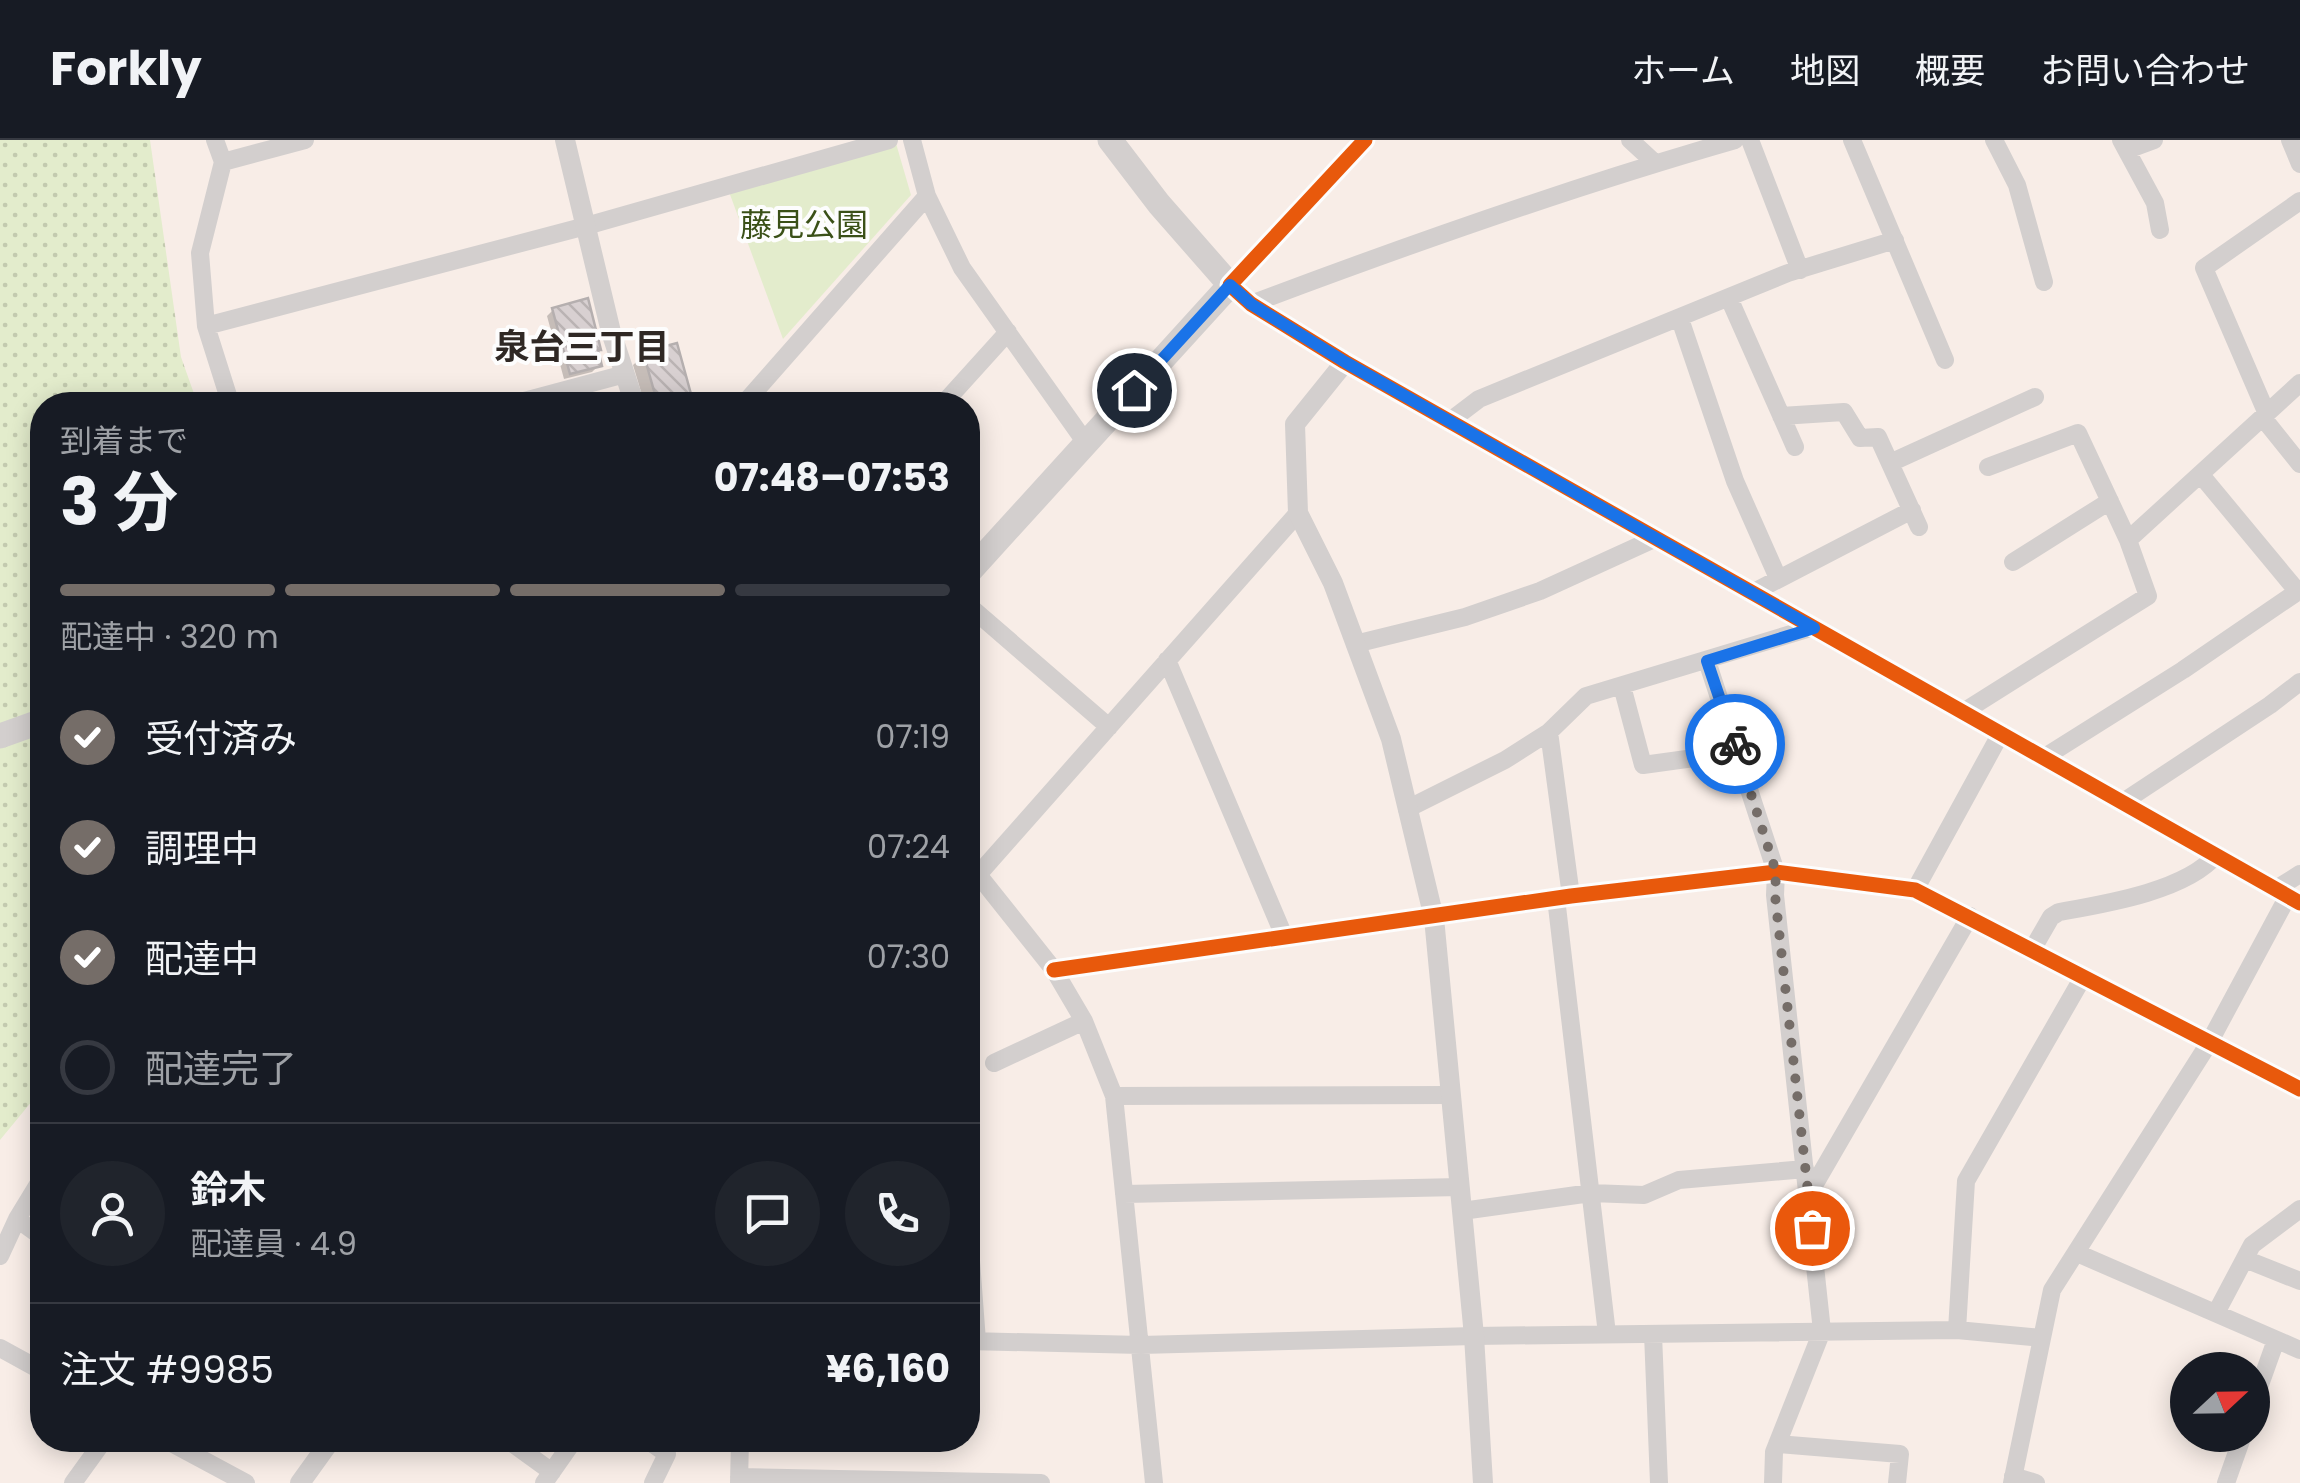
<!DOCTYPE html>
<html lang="ja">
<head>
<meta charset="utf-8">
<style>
	:root { --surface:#171b24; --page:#20242c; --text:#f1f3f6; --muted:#9ea1a6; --line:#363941; --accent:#756d68 }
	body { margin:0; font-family:Poppins,"Noto Sans JP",sans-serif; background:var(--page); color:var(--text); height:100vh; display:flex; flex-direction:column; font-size:38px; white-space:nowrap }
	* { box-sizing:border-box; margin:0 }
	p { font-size:32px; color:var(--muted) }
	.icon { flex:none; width:55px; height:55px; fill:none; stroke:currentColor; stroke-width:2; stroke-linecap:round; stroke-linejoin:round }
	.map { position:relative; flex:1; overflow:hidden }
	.sheet { position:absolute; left:30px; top:252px; width:950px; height:1060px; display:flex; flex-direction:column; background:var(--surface); border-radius:40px; box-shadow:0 5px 25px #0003 }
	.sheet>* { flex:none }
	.needle { width:65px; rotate:68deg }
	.buttons { position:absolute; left:2170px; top:1212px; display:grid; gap:20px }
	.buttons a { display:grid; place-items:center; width:100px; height:100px; border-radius:50%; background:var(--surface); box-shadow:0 5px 25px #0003; font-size:50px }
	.pin { position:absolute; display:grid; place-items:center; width:85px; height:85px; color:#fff; margin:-42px; border:5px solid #fff; border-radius:50%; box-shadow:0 2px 10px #0007 }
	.courier { position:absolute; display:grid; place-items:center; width:100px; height:100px; margin:-50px; border:8px solid #1a73e8; border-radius:50%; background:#fff; color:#222; box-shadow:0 2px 12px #0007 }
	.head em { font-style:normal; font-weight:700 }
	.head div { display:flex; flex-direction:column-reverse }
	.head { display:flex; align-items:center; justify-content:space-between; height:170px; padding:0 30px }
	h1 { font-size:65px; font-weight:700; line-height:75px }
	.bar { display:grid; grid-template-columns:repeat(4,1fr); gap:15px 10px; align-content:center; height:120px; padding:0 30px }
	.bar i { height:12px; border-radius:8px; background:var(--line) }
	.bar .selected { background:var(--accent) }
	.bar p { grid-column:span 4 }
	.line { display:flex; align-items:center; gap:25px; padding:0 30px; border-top:2px solid var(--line) }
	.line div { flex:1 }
	.round { display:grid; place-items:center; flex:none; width:105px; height:105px; border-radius:52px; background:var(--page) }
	ol { padding:0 30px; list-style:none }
	li { display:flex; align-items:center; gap:30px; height:110px }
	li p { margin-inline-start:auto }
	li .icon { padding:10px; border-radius:50%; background:var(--accent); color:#fff; stroke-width:4 }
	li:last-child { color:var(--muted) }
	li i { width:55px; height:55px; border:5px solid var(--line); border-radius:50% }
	header { display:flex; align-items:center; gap:60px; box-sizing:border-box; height:140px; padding:0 50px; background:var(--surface); border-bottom:2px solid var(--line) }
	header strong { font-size:48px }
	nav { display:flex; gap:55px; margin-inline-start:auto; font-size:35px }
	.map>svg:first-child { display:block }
</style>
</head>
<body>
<header>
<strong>Forkly</strong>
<nav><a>ホーム</a><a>地図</a><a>概要</a><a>お問い合わせ</a></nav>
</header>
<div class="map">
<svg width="2300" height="1343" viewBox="0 0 2300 1343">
	<defs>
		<pattern id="grass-dots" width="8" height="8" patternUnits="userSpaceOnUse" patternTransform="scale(2.5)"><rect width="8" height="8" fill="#e3eccc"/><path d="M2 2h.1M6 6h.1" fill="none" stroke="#c3caaf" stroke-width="1.8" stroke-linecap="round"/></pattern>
		<pattern id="building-back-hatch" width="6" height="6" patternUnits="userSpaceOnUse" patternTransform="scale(2.5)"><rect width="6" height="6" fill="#d8d0d1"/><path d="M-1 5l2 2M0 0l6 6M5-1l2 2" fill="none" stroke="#bab3b3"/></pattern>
	</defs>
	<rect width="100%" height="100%" fill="#f8ede7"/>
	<path fill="url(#grass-dots)" d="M0,0H150L181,217L198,265H42V949L0,1000Z"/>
	<path fill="#e3eccc" d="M895,0L911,55L783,199L728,49Z"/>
	<path fill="#0003" d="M553,170L599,225L592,232L564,239L547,176Z
		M644,215L691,265H645L633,225Z"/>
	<path fill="url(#building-back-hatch)" stroke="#b5afaf" stroke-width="2.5" d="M588,158L601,210H598L602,226L570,234L552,168Z
		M677,203L694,265H658L643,212Z"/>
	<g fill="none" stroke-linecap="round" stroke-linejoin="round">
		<path stroke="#d3cfce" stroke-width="18" d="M215,0L223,22L200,113L206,186L231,265
			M912,0L927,56L962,128L1086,303
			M1630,0L1655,23
			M1750,0L1800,130
			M1852,0L1945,220
			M1994,0L2017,45L2044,142
			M2121,0L2155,63L2160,90
			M2290,0L2300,24
			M2127,10L2154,0
			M223,22L305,0
			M1729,158L1795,307
			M1251,164C1410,104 1571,47 1735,0
			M1680,179L1735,341L1778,438
			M206,186L586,86L889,0
			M509,265L625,234
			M743,265L927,56
			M942,265L1008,192
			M2267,274L2204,128L2300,61
			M1781,276L1844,272L1860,298L1878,297L1919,387
			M2263,278L2300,324
			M1450,281L1479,259L1788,133L1895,100
			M1890,323L2035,257
			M2201,335L2298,452
			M2128,400L2300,243
			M2013,422L2110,361
			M1752,453L1912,370
			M968,465L1109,587
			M1355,504L1465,477L1540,451L1656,398
			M1167,520L1284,796
			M1707,521L1776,732L1775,755L1822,1191L1774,1312L1773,1343
			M1622,546L1643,625L1738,612
			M1963,572L2148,456L2128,400L2078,293L1988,327
			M1549,592L1571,756
			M2043,618L2183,530L2300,450
			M2123,662L2270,565L2300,542
			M1407,669L1505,620L1549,592L1586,556L1814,487
			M968,722L1054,830L1084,881L1114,956L1154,1343
			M968,746L1298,373
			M2276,749L2300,734
			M1915,750L2001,593
			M1556,758L1607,1194
			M2032,810L2051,777L2059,772C2104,764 2186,751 2216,715
			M1054,830L1571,756L1776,732L1915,750L2300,949
			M994,923L1084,881
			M1114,956L1451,955
			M1124,1054L1460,1047
			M1809,1054L1970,776
			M1462,1071L1591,1053L1644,1055L1679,1040L1805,1029
			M17,1079L42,1097
			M968,1081L977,1201
			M2077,1113L2300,1210
			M0,1116L17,1079L42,1038
			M2245,1119L2300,1141
			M2216,1173L2252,1105L2300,1069
			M1957,1190L1966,1041L2083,837
			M1653,1194L1659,1343
			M968,1201L1141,1205L1474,1196L1957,1190L2041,1198
			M0,1208L42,1231
			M2252,1267L2276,1200
			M166,1300L246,1343
			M508,1300L552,1332
			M647,1300L667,1314L653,1343
			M1777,1304L1900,1314L1897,1343
			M2013,1336L2036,1343
			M739,1337L1041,1343
			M73,1343L104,1300
			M544,1343L574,1300
			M739,1343L740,1300
			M2012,1343L2052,1150L2209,903L2288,756
			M2226,1343L2243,1295"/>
		<path stroke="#d3cfce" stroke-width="20" d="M565,0L611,192L635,265
			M1365,0L1230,145L1251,164L1345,222L2300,763
			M1345,222L1295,284L1298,373L1333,443L1391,599L1434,778L1474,1196L1483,1343
			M300,1343L331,1300"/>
		<path stroke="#d3cfce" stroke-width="25" d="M968,433L1230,145L1159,64L1110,0
			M0,596L42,581"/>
		<g stroke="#fdfdfd" stroke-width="21">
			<path id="cycleway" d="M1365,0L1230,145L1251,164L1345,222L2300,763
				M1054,830L1571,756L1776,732L1915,750L2300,949"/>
		</g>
		<use href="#cycleway" stroke="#e8590c" stroke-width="15"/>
	</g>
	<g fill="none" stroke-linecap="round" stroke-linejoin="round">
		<path stroke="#756d68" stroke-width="10" stroke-dasharray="0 18" d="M1735,604L1776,732L1775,755L1812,1088"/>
		<path stroke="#1a73e8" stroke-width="12" d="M1134,250L1230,145L1251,164L1345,222L1814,488L1707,521L1735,604"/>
	</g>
	<g text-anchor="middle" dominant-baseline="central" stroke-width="8" stroke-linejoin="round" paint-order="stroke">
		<g font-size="32" fill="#3a5017" stroke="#fdfdfd">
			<text x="804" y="84">藤見公園</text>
		</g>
		<g font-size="35" font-weight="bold" fill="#2f2824" stroke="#fdfdfd">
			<text x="582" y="206">泉台三丁目</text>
		</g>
	</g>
</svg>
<div class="buttons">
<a><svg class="needle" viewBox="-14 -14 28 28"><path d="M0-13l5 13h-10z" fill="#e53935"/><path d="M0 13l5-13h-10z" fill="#9ea1a6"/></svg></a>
</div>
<div class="pin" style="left:1812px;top:1088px;background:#ea580c"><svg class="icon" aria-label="bag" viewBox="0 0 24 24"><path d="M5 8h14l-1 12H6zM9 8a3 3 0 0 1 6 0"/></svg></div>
<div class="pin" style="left:1134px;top:250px;background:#1f2937"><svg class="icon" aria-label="home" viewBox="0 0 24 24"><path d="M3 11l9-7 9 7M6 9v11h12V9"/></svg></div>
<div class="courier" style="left:1735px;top:604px"><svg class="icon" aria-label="bike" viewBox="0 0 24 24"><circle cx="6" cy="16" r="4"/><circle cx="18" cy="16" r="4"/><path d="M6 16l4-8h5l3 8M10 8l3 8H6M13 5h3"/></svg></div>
<section class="sheet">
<div class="head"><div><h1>3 分</h1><p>到着まで</p></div><em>07:48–07:53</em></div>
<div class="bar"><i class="selected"></i><i class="selected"></i><i class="selected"></i><i></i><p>配達中 · 320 m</p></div>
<ol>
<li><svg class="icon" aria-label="check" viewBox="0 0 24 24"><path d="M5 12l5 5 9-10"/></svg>受付済み<p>07:19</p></li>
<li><svg class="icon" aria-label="check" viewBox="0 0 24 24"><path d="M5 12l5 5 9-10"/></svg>調理中<p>07:24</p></li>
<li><svg class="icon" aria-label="check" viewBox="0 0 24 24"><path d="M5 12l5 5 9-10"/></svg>配達中<p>07:30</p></li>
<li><i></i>配達完了</li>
</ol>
<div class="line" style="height:180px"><a class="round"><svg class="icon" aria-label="person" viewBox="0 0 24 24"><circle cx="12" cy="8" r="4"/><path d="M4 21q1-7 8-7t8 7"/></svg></a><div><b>鈴木</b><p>配達員 · 4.9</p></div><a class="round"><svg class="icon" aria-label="chat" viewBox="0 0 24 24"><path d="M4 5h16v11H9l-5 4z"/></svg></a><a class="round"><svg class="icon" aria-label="phone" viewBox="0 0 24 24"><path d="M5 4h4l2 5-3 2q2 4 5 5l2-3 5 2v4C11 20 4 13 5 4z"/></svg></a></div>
<div class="line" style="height:130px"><div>注文 #9985</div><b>¥6,160</b></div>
</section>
</div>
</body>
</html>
